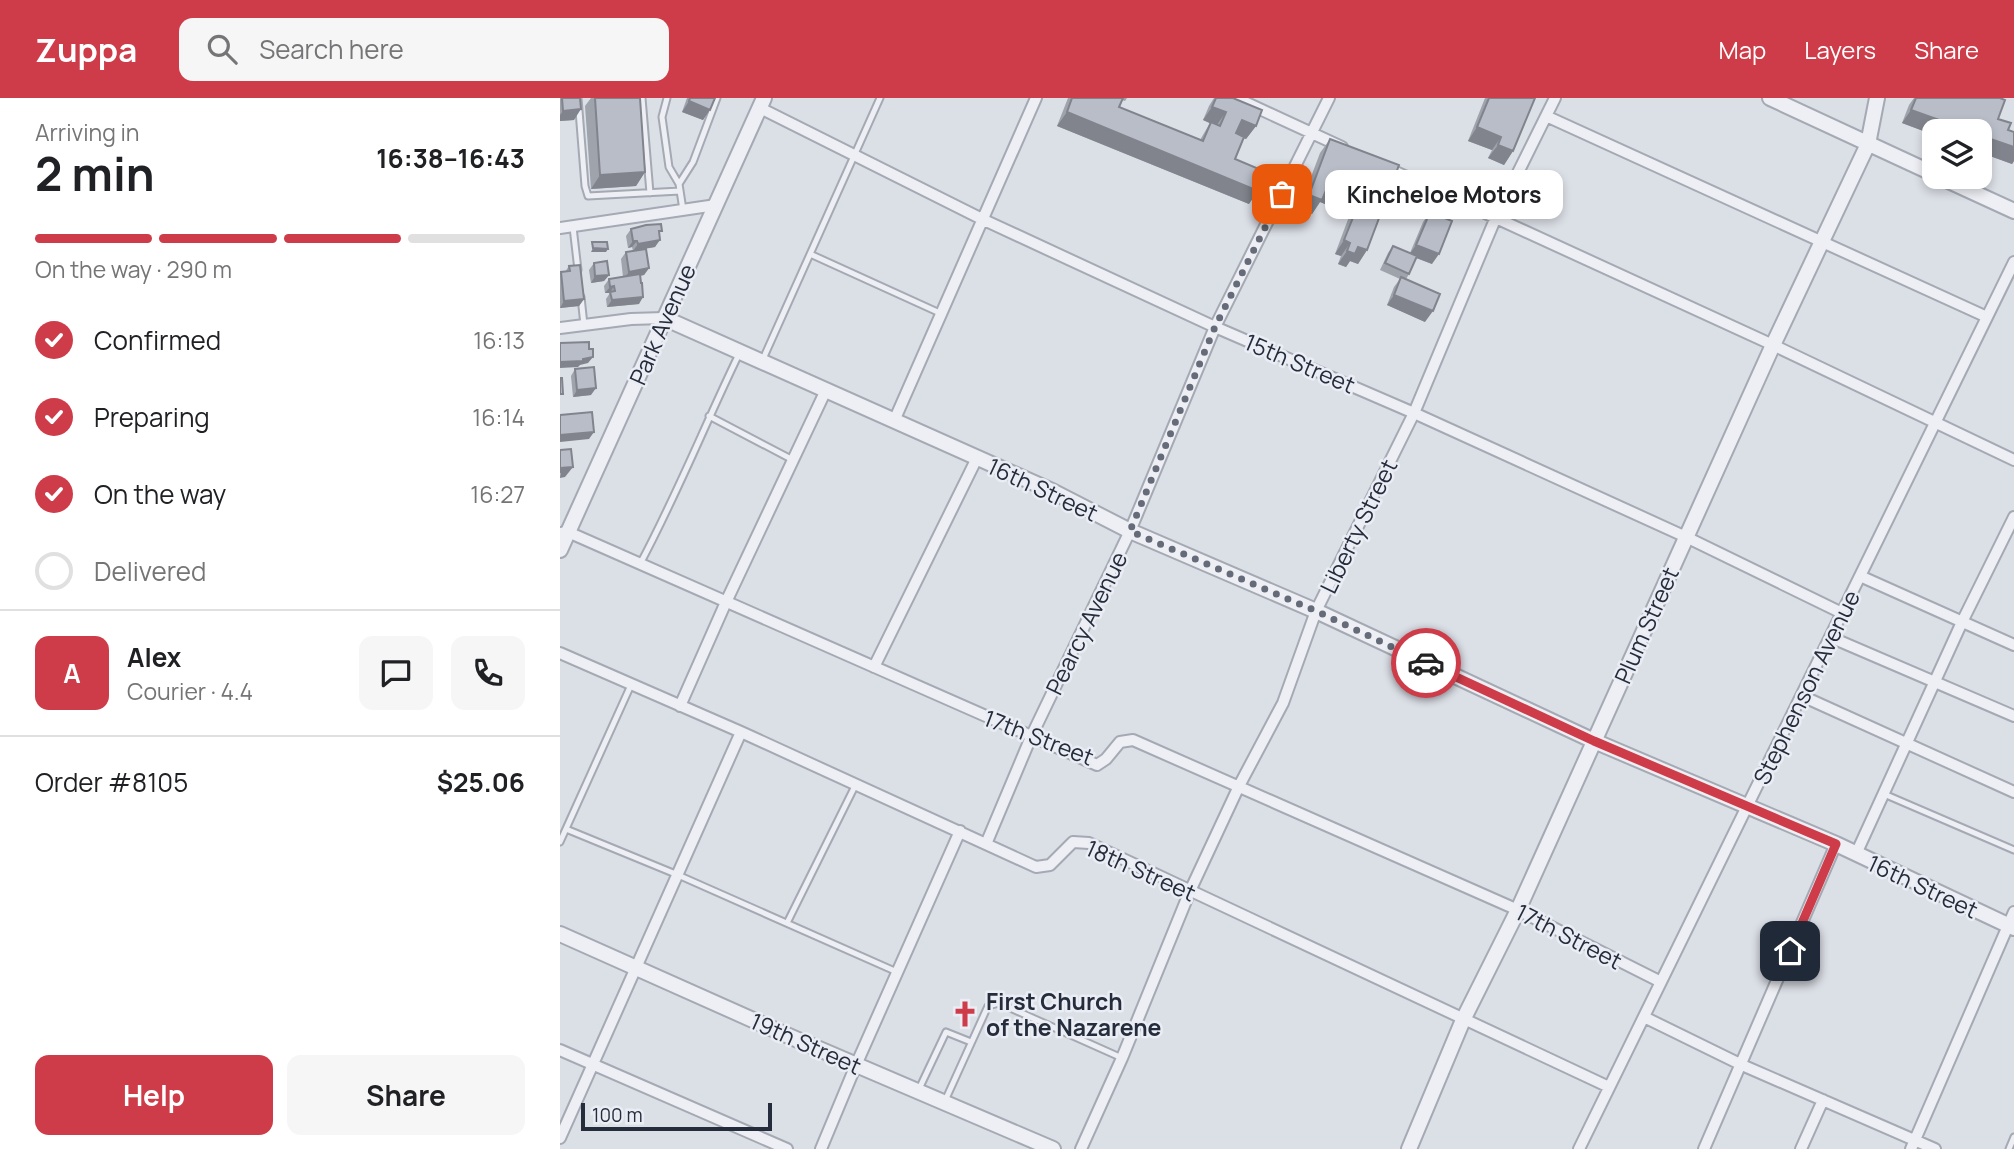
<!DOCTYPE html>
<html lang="en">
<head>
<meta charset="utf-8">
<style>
	:root { --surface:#fff; --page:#f6f6f6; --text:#202124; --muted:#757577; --line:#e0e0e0; --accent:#ce3c49 }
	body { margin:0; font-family:Manrope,sans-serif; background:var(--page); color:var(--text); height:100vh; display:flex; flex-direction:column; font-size:26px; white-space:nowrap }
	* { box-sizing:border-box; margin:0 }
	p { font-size:23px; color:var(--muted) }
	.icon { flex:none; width:38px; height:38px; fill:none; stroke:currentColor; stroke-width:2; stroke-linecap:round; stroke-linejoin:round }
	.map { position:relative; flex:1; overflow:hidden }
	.sheet { display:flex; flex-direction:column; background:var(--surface); width:560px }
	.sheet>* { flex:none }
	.buttons { position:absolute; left:1362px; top:21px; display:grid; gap:14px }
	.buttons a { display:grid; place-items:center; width:70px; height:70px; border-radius:14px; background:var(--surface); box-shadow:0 4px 10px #0003; font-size:35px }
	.scale { position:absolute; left:21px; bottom:18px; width:191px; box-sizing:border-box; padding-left:7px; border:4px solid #252c3c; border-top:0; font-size:19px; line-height:24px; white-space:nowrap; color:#252c3c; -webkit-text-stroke:5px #eaedf4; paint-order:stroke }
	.pin { position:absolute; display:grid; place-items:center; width:60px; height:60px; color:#fff; margin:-30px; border-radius:14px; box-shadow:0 4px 10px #0006 }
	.courier { position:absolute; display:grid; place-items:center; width:70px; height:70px; margin:-35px; border:5px solid #ce3c49; border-radius:50%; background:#fff; color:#222; box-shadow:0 2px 9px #0007 }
	.bubble { position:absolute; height:49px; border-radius:14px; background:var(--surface); box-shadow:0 4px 10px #0003; font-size:23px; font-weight:700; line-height:49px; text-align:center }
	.head em { font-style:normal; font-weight:700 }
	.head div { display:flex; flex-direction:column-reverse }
	.head { display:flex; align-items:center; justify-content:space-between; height:119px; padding:0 35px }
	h1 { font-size:46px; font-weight:700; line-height:52px }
	.bar { display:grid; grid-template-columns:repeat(4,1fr); gap:10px 7px; align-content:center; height:84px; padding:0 35px }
	.bar i { height:9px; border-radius:5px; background:var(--line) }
	.bar .current { background:var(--accent) }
	.bar p { grid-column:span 4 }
	.line { display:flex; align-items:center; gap:18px; padding:0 35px; border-top:2px solid var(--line) }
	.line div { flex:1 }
	.round { display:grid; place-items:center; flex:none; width:74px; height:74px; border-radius:14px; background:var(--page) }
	ol { padding:0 35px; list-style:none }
	li { display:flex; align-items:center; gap:21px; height:77px }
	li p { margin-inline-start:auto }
	li .icon { padding:7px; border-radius:50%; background:var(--accent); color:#fff; stroke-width:4 }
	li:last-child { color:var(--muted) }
	li i { width:38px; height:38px; border:4px solid var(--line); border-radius:50% }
	.action { display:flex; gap:14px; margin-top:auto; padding:14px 35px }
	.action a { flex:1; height:80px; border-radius:14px; background:var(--accent); color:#fff; font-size:28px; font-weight:700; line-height:80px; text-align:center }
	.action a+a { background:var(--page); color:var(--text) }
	header { display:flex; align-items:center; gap:42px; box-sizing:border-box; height:98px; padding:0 35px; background:var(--accent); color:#fff }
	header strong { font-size:33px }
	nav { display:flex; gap:38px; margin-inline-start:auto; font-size:24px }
	.search { width:490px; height:63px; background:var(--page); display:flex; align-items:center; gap:18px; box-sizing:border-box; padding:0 24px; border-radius:14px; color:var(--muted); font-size:26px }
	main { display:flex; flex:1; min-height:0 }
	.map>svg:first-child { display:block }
</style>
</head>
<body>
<header>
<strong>Zuppa</strong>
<div class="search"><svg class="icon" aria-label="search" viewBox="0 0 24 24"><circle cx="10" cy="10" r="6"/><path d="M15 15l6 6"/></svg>Search here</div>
<nav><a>Map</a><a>Layers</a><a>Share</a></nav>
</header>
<main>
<section class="sheet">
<div class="head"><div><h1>2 min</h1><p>Arriving in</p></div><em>16:38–16:43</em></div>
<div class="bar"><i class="current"></i><i class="current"></i><i class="current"></i><i></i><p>On the way · 290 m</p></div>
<ol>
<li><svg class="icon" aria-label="check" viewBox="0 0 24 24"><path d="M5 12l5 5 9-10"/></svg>Confirmed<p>16:13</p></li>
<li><svg class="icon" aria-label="check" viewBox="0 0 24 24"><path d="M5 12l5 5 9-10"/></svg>Preparing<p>16:14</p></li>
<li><svg class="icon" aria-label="check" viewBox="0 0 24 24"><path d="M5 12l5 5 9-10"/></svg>On the way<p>16:27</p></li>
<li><i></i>Delivered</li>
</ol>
<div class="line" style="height:126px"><b class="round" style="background:var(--accent);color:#fff">A</b><div><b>Alex</b><p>Courier · 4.4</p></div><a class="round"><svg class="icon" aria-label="chat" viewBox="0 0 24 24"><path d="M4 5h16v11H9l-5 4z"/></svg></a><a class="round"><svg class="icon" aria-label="phone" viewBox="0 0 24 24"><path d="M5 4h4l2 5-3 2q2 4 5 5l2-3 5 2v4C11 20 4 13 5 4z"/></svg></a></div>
<div class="line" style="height:91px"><div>Order #8105</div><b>$25.06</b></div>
<div class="action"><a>Help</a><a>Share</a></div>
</section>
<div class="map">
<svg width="1454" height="1051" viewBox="0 0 1454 1051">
	<rect width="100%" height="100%" fill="#dbdfe6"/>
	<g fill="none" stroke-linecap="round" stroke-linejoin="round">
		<g stroke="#a4a9b3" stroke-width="9">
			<path id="service" d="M18,0L25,88L28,98L120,93
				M82,0L90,95
				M107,0L102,19L109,69L119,86L123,112
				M119,86L133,64L157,0
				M13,129L18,172
				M250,156L382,216
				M21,199L24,227
				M203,261L320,0
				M149,318L233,362
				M80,466C117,397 146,324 180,254
				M1324,696L1454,752
				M6,731L118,777L337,874
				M0,744L71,587
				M227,825L296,686
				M359,991L386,934L411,944
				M384,1005L428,908L439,905L562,960
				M1449,1051L1454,1039"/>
		</g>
		<g stroke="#a4a9b3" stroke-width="14">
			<path id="minor" d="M676,0L782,49
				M200,10L424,122L655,229L854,315L1126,439L1282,515
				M986,18L1427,219
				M825,69L1213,247L1454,362
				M0,130L156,107
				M0,230L71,221L104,220
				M334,323L476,0
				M0,435L8,434L537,667L546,661L560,644L573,642L958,812L1101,884
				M1300,478L1454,547
				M1270,539L1454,618
				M0,555L181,634L476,769L490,767L513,744L529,745L1049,989
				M314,569L417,360
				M1242,598L1454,694
				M120,608L166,504L266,292
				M426,746L471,639L570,433L655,229L769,0
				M1296,756L1402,524L1454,419
				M1084,919L1182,967L1375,1051
				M0,952L227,1051
				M0,1040L181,634
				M261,1051L296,967L400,733
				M521,1051L562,960L630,793L679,688L723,605L756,513L854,315L936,119L995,0
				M1019,1051L1454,164
				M1144,1051L1276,746
				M1241,1051L1263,1002
				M1351,1051L1454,814"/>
		</g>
		<g stroke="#a4a9b3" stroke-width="18">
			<path id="tertiary" d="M1210,0L1374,76
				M1380,79L1454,113
				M104,220L492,393L570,433L756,513L1034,643L1276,746L1454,830
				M0,452L204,0
				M0,836L231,939L493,1051
				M849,1051L903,922L958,812L1213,247L1308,46L1317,0"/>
		</g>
		<use href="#service" stroke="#eeeff4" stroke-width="5"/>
		<use href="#minor" stroke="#eeeff4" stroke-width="10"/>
		<use href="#tertiary" stroke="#eeeff4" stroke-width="14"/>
	</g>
	<path fill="#9ea3ac" d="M0,0H20L14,22L0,23Z
		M31,0H80L85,74L76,88L31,91L25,8Z
		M127,0H155L143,22L122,14Z
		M508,0H567L565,3L562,2L559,9L640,42L650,25L643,22L649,8L654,0H673L696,28L686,41L683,40L675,61L689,106L497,28Z
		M925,0H975L953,53L944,67L928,60L932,52L908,43Z
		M1354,0H1440L1438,21L1448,32L1454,34V63L1452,66L1419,54V33H1374V37L1342,25L1349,7Z
		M770,41L839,67L807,152L798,166L790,163L786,169L778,166L781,158L775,156L790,116L760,104L752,116L739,111L760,55Z
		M870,114L872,166L856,160L849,176L846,181L865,224L827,207L834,189L840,181L820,172L828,155L833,148L850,155L863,124Z
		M71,131L99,137L95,149L81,151L89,170L84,177L80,178L79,206L47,209L46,201L50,195H45L44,188L49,181L63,179L61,161L66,154L73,153L72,149L68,150L66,138Z
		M34,165L49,177L44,183L31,185L29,172Z
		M9,168L24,201L19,208L0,210V175L5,174Z
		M15,271L31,297L13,299L11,278Z"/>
	<path fill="#81848c" d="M129,3L150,12L143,22L122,14Z
		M652,9L666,14L656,28L643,22Z
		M21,11L14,22L0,23V17L3,13Z
		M1351,12L1410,33H1374V37L1342,25Z
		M507,14L698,93L689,106L497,28Z
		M682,22L696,28L686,41L672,35Z
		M917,29L941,39L932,52L908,43Z
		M1419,37L1454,49V63L1452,66L1419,54Z
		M938,47L953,53L944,67L928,60Z
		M85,74L76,88L31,91L40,77Z
		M767,90L800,102L790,116L760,104L752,116L739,111L749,97Z
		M100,142L95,149L73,153L78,146Z
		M784,142L790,145L781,158L775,156Z
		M73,143H77L72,149L68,150Z
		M856,147L879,156L872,166L849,157Z
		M798,149L807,152L798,166L790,163L786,169L778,166L787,153Z
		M33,150L48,151L46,154H31Z
		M89,170L84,177L64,180L69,174Z
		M49,177L44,183L31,185L35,178Z
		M54,188L50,195H45L50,189Z
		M834,197L873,213L865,224L827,207Z
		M83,199L79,206L47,209L52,202Z
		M24,201L19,208L0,210L4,203Z
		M33,259L28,265L20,267L18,269L0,270V264Z
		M36,290L31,297L13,299L17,292Z
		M34,334L29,341L0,344V337Z
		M13,369L5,379L0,380L1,370Z"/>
	<path fill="#b8bdc8" stroke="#81848c" stroke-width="2" d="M2,0H20L21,11L3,13Z
		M35,0H80L85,74L40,77Z
		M130,0H155L150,12L129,3Z
		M512,0H563L559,9L643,43L651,24L660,28L666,14L652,9L656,0H673L702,12L696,28L682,22L676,35L684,39L675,61L706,74L698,93L507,14Z
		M929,0H975L953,53L938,47L941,39L917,29Z
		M1356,0H1440L1445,2L1438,21L1451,25L1448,32L1454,34V49L1419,37V33H1410L1351,12Z
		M770,41L839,67L807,152L798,149L795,156L787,153L790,145L784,142L800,102L767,90L762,102L749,97Z
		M870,114L892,123L879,156L856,147Z
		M101,126L102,133H99L100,142L78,146L77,143H73L71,131L86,127Z
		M32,144H47L48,151L33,150Z
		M833,148L857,158L849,176L825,165Z
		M86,151L89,170L69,174L66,154Z
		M47,163L49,177L35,178L34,165Z
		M20,167L24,201L4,203L1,174L10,173L9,168Z
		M80,176L81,185H82L83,199L52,202L50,194L55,193L54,188L50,189L49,181Z
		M841,179L880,196L873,213L834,197Z
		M29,244V251H33V259L23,261V263L0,264V245Z
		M34,269L36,290L17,292L15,271Z
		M0,280H2L3,296H0Z
		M32,314L34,334L0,337V317Z
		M11,351L13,369L1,370V374H0V352Z"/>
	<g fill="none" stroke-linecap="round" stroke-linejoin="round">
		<path stroke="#656b78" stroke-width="7" stroke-dasharray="0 12.6" d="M722,96L655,229L570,433L756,513L866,565"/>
		<path stroke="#ce3c49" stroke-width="9" d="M866,565L1034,643L1276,746L1230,853"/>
	</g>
	<defs>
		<g id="church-bare" transform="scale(2.1)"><path d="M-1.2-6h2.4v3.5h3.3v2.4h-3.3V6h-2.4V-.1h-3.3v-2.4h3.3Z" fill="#ce3c49" stroke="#eaedf4" stroke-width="2.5" paint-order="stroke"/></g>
	</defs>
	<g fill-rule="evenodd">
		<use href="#church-bare" x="405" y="916"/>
	</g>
	<g text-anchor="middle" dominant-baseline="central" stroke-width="5" stroke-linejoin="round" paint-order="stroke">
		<g font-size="23" fill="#252c3c" stroke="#eaedf4">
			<text transform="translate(102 226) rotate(-66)">Park Avenue</text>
			<text transform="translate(740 265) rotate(23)">15th Street</text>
			<text transform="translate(483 391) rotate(25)">16th Street</text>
			<text transform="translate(798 428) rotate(-64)">Liberty Street</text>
			<text transform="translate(526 525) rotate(-64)">Pearcy Avenue</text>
			<text transform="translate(1086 527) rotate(-66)">Plum Street</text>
			<text transform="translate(1246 589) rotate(-64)">Stephenson Avenue</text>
			<text transform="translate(479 639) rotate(21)">17th Street</text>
			<text transform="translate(581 772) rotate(24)">18th Street</text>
			<text transform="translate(1363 788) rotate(25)">16th Street</text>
			<text transform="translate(1009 838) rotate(27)">17th Street</text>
			<text transform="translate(246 945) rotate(24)">19th Street</text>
		</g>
		<g font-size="23" font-weight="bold" fill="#252c3c" stroke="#eaedf4" text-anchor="start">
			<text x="426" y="903">First Church<tspan x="426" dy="26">of the Nazarene</tspan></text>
		</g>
	</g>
</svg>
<div class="buttons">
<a><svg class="icon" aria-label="layers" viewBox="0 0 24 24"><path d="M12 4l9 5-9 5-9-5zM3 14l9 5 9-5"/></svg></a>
</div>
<div class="scale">100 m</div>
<div class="pin" style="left:722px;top:96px;background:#ea580c"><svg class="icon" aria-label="bag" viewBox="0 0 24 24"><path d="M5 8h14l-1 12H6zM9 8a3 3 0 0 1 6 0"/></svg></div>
<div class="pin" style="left:1230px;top:853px;background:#1f2937"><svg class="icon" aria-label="home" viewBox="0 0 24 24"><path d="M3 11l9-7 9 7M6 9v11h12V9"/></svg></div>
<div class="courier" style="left:866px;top:565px"><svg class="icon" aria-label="car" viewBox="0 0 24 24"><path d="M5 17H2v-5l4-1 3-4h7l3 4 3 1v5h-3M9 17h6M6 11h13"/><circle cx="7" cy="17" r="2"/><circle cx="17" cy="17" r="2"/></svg></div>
<div class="bubble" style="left:765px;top:72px;width:238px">Kincheloe Motors</div>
</div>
</main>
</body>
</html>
